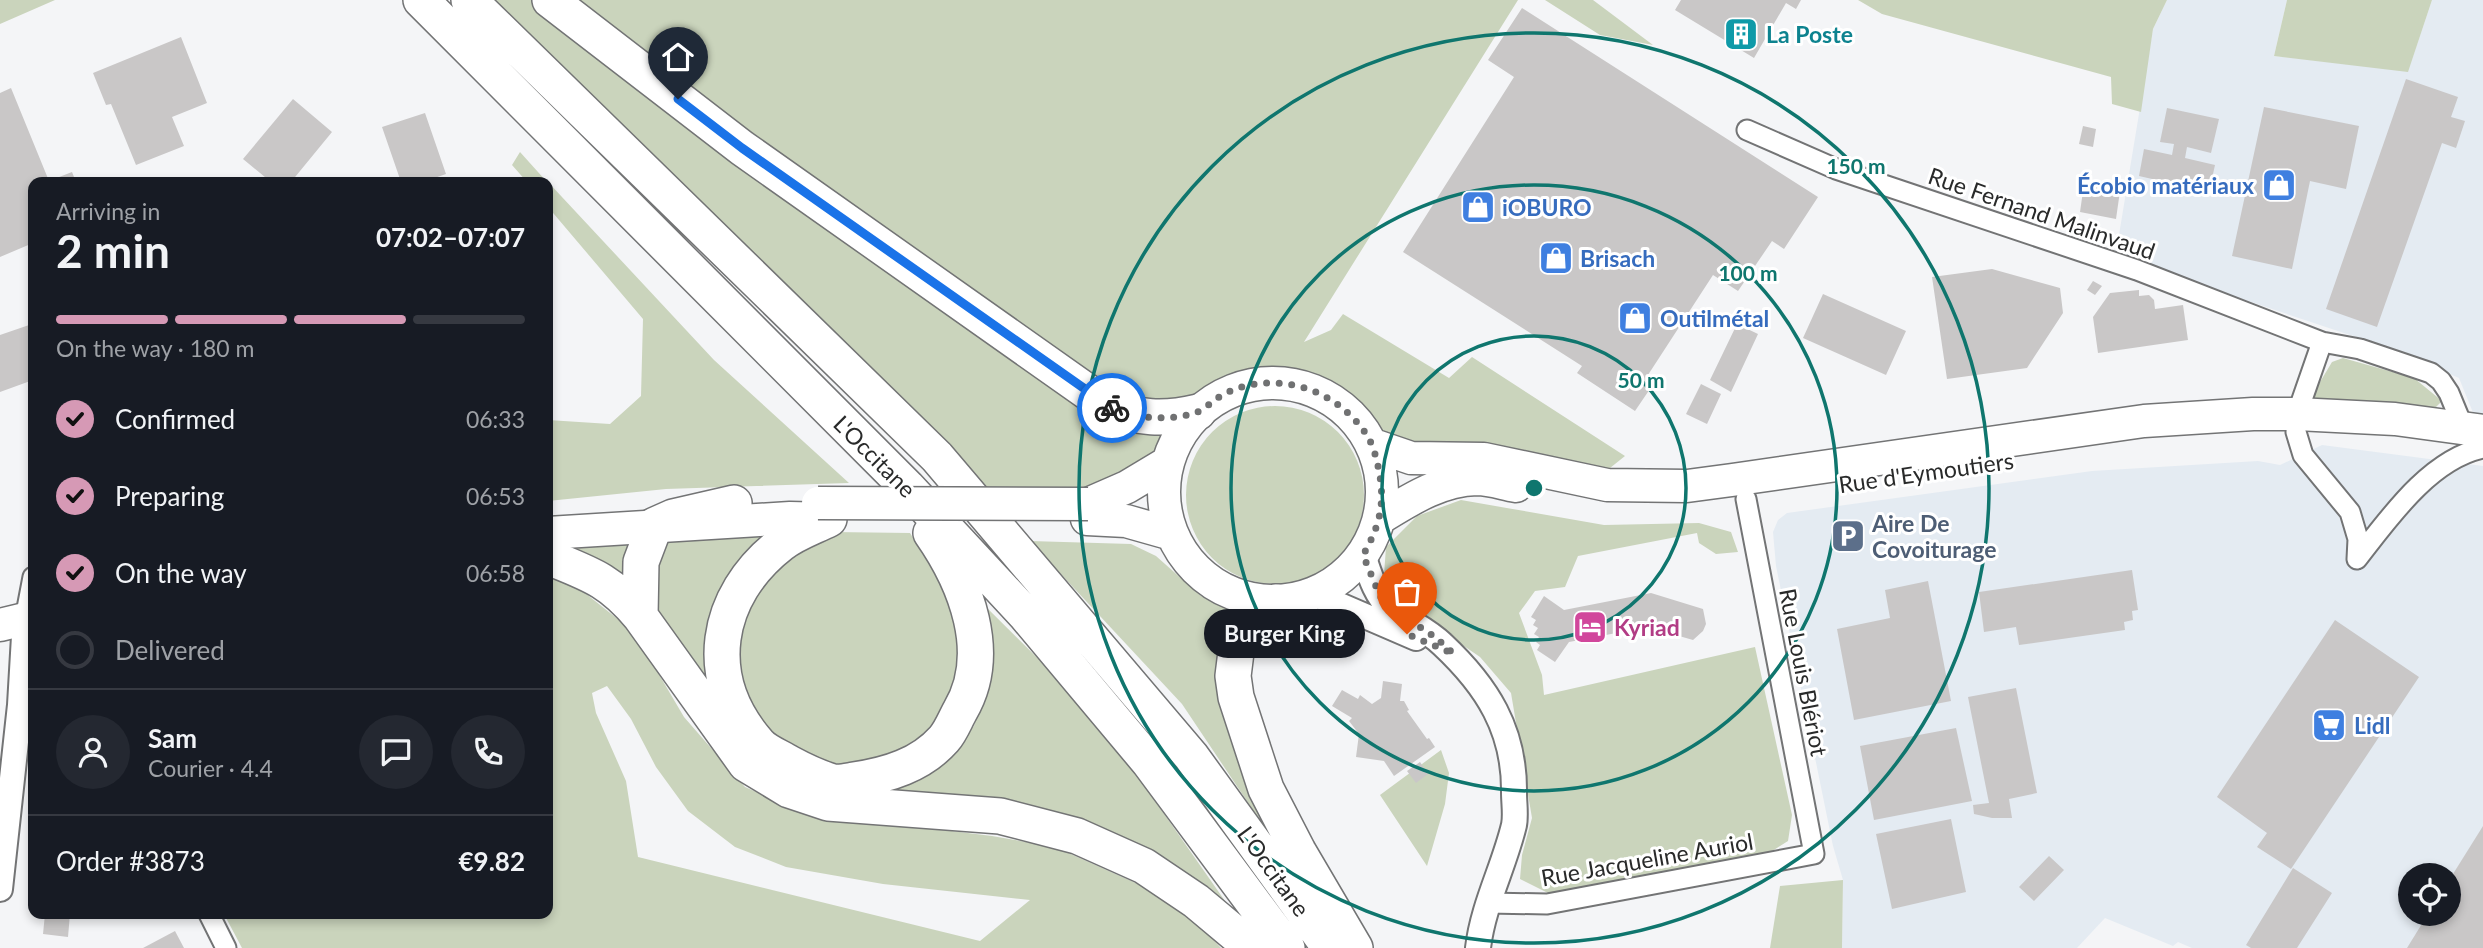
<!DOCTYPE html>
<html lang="en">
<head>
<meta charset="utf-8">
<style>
	:root { --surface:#171b24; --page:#242831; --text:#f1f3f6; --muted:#9ea1a6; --line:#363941; --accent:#d699b5 }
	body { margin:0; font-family:Lato,sans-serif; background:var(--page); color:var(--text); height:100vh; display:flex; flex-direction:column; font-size:26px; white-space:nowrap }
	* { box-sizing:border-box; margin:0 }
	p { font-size:23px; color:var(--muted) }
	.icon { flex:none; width:38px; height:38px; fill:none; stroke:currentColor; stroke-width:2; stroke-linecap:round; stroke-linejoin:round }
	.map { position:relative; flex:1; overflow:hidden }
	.sheet { position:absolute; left:28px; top:177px; width:525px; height:742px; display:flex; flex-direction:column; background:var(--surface); border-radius:14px; box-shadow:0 4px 10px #0003 }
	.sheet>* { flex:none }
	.buttons { position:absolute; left:2398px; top:863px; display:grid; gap:14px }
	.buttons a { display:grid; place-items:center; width:63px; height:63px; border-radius:50%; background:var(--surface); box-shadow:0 4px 10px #0003; font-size:35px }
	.pin { position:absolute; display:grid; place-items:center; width:60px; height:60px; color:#fff; margin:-72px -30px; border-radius:50% 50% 50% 0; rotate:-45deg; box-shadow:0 0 7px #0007 }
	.pin .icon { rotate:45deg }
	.courier { position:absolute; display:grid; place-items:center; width:70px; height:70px; margin:-35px; border:5px solid #1a73e8; border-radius:50%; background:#fff; color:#222; box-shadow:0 2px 9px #0007 }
	.bubble { position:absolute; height:49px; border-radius:24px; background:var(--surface); box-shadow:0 4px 10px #0003; font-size:23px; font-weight:700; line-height:49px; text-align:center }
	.headline em { font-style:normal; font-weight:700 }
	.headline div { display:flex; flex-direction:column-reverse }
	.headline { display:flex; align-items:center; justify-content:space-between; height:119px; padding:0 28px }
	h1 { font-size:46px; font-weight:700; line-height:52px }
	.bar { display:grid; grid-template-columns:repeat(4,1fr); gap:10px 7px; align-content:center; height:84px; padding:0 28px }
	.bar i { height:9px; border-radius:5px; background:var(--line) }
	.bar .active { background:var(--accent) }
	.bar p { grid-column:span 4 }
	.line { display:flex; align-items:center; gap:18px; padding:0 28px; border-top:2px solid var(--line) }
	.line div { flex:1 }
	.round { display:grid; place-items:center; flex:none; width:74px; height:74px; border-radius:37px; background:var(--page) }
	ol { padding:0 28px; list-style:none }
	li { display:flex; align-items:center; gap:21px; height:77px }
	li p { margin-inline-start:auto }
	li .icon { padding:7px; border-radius:50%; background:var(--accent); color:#111; stroke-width:4 }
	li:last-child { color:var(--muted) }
	li i { width:38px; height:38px; border:4px solid var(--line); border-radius:50% }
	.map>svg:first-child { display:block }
</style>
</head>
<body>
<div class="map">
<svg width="2483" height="948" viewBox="0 0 2483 948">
	<rect width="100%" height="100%" fill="#f4f5f7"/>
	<path fill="#e4ebf2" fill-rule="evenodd" d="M2167,0H2287L2274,56L2408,71L2432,0H2483V418L2474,415L2459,378L2392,349L2218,291L2116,253L2153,29Z
		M2322,445L2483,466V948H2192L2178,942L2173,946L2105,918L2077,948H1842L1843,880L1833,846L1776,566L1773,532L1778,520L1787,513L2092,471L2258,461L2280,465ZM2410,875H2448V914H2410Z"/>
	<path fill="#cad4bc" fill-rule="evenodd" d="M0,0H55L0,24Z
		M495,0H531L759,173L1170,429L1139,475L1085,494L992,495Z
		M565,0H1518L1304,342L1331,330L1343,314L1449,378L1472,357L1625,456L1605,472L1387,441L1373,422L1351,401L1319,379L1264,368L1202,394L1178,409L1128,408Z
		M1545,0H1593L1653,45L1600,35Z
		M1858,0H2167L2153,29L2141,112L2112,104L2111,77L1882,14Z
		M2287,0H2432L2408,72L2274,56Z
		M520,152L547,182H527L512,165Z
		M548,182L714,360L849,483L666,489L548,501V420L610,424L641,396L643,319L548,207Z
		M2343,358L2414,378L2442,401L2434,409L2314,399L2317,387L2332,362Z
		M1186 495a89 89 0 1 1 178 0a89 89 0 1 1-178 0Z
		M1461,500L1604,525L1699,523L1731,532L1738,552L1716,554L1699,543L1697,533L1578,556L1565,587L1535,591L1519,613L1542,675L1544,695L1755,647L1792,815L1788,841L1769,853L1554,896L1520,879L1522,855L1532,818L1511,693L1480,657L1398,601L1384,575L1386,547L1417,516Z
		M779,528L739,564L730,729L660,626L651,595L664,540Z
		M833,532L910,533L949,595L963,652L946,712L916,744L881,761L844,766L815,762L785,749L746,703L732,639L760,577Z
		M639,536L630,583L548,545Z
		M1030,541L1131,544L1156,556L1201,596L1250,615L1229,641L1285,858L1182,704Z
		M548,575L585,593L634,632L684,717L745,787L805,813L992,836L1055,847L1147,888L1201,926L1221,948H242L224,914H548ZM607,686L631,719L656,767L688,811L735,847L786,867L883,884L1030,900L980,941L638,857L626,781L596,713L592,693Z
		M977,598L1095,715L1239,921L1178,875L866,789L949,757L974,726L984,691Z
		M1441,750L1449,773L1445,804L1427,866L1380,795Z
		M1843,880L1842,948H1770L1780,886Z"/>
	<path fill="#c9c7c7" d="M1681,0H1801L1796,9L1786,3L1754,58L1675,10Z
		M1522,8L1818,197L1784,249L1772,241L1738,291L1713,275L1646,378L1654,383L1635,411L1577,373L1582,366L1403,252L1514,77L1488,60Z
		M181,37L207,103L172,117L184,146L136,165L111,104L106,105L93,73Z
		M2406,79L2458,97L2451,117L2465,121L2456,148L2442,143L2377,327L2326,309Z
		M11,88L49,181L72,172L76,182H33V243L0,257V93Z
		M293,99L332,132L291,182H271L243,159Z
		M2264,107L2359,126L2346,189L2310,181L2292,269L2232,256Z
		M2167,108L2219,119L2211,153L2187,147L2185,158L2215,165L2209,192L2139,176L2144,149L2172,155L2174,144L2160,142Z
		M425,113L446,174L423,182H401L382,127Z
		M2083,126L2096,129L2093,147L2079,144Z
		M2084,184L2120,191L2116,219L2080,212Z
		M1992,269L2060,288L2063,313L2027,368L1947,379L1932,277Z
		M2093,281L2102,286L2095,295L2087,290Z
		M2139,290V296L2149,295L2154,300L2155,309L2183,305L2188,340L2098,353L2093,317L2110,293Z
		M1823,294L1906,331L1886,375L1803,338Z
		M32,324L33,380L0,392V335Z
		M1737,324L1758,334L1731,392L1710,380Z
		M1701,384L1721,394L1707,424L1686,414Z
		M2132,570L2138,610L2132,611L2133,620L2124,622L2125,630L2019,645L2016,627L1984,632L1979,592Z
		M1928,581L1951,701L1854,720L1837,629L1890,618L1885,590Z
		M1651,593L1703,609L1706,624L1703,631L1693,640L1648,627L1569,642L1555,662L1537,650L1540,645L1536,642L1539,637L1534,634L1538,628L1533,625L1536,620L1531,617L1544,596L1564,610Z
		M2335,620L2419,677L2291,869L2257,847L2267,833L2217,797Z
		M1383,681L1402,684L1400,701H1404L1409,710L1407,711L1427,739L1429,738L1435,747L1394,776L1384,761L1356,757L1359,734L1349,721L1352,718L1332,706L1342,690L1358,699L1360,695L1372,704L1381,698Z
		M2016,688L2037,793L2009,799L2012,818H1992L1974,814L1973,805L1989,803L1968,697Z
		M1956,728L1972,801L1874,820L1860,746Z
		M1420,762L1428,774L1416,783L1407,771Z
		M1951,819L1966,892L1892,909L1876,834Z
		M2483,826V948H2407L2428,914H2448V882Z
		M2049,856L2064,870L2034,901L2019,887Z
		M2293,868L2332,893L2297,948H2251L2246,945Z
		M45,914H70L68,937L43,934Z
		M175,931L184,948H143Z"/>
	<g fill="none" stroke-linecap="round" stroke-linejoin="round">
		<g stroke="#737475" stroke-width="23">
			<path id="minor" d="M1747,130L1836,169L2137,270L2322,342L2360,349L2431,373L2441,381L2449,393L2463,427
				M2297,414L2322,342
				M2296,432L2303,455L2350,512L2358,539L2357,559
				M2357,559C2389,518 2430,459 2483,448
				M25,619L33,577
				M1488,903L1547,904L1814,854L1746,499
				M209,914L226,948"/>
		</g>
		<g stroke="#737475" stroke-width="28">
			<path id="tertiary" d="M1363,555C1369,572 1375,595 1389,607C1406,621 1427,629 1442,644C1487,686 1515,730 1514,793C1514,803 1516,815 1514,825C1504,867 1483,905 1478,948
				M1314,594L1416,638
				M0,889L20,705L25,619"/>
		</g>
		<g stroke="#737475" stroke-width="35">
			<path id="primary" d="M1164 492a109 109 0 1 1 218 0a109 109 0 1 1-218 0Z
				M1373,445L1411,458L1484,459L1607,485L1687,486L1732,480L2144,421L2253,414H2297L2395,419L2483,431
				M1088,504L1127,487L1167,463
				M1380,518C1411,499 1440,480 1477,479C1490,479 1504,484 1516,486
				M1087,519L1126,521L1172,534
				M548,533L790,518L829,519
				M0,625L33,617"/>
		</g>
		<g stroke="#737475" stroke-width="38">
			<path id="motorway" d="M421,0L907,487L1025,614L1149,762L1287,948
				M469,0L937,457L1191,756L1330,948
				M550,0L742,148L1106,405C1138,419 1164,420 1198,412
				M734,503L673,517L655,525L641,562L640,616L746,764L789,790L828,803L1000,816L1077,836L1144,866L1196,901L1252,948
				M829,519C813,527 795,533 781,544C714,596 701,678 758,743C765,752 780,757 789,763C802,770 819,778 833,782C840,783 848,781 854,780C888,775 921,765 944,739C951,731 955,720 960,711C994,654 966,583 931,533
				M548,557C590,574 610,580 640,616
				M1276,602L1243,638L1236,652L1233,676L1236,697L1266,789L1298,851L1355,948"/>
		</g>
		<use href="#minor" stroke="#fff" stroke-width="19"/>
		<use href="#tertiary" stroke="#fff" stroke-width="24"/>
		<use href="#primary" stroke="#fff" stroke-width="32"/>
		<use href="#motorway" stroke="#fff" stroke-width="35"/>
		<g stroke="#737475" stroke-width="35" stroke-linecap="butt">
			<path id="primary-bridge" d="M818,503L1088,504"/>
		</g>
		<use href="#primary-bridge" stroke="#fff" stroke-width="32"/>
	</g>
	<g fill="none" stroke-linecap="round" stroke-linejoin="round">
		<path stroke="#707172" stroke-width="7" stroke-dasharray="0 12.6" d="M1112,408C1137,419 1168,421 1195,413C1206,409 1215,398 1226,393C1264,375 1309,382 1341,407C1356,419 1370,435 1375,454C1386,494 1384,519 1363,555L1380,596L1389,607L1435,637L1454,654L1407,634"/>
		<path stroke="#1a73e8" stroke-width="9" d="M678,99L742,148L1112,408"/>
	</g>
	<g fill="none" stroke="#0f766e" stroke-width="3.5">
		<circle cx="1534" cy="488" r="152"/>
		<circle cx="1534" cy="488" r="303"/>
		<circle cx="1534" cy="488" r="455"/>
	</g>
	<defs>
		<g id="building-square" transform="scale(1.75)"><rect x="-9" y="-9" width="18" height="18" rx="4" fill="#0f9aa8" stroke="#fff"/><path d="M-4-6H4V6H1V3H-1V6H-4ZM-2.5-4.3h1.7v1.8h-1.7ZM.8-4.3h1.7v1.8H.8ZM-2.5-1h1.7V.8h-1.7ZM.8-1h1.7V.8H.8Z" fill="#fff"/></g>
		<g id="shop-square" transform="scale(1.75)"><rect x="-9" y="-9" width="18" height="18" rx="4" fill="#3f7fe0" stroke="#fff"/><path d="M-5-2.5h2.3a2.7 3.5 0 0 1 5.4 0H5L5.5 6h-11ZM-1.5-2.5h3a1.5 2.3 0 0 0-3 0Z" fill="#fff"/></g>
		<g id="parking-square" transform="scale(1.75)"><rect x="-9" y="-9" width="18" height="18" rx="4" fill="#5c6f8a" stroke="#fff"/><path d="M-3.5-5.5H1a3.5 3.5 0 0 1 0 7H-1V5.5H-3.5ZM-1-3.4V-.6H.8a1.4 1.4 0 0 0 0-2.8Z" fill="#fff"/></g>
		<g id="hotel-square" transform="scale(1.75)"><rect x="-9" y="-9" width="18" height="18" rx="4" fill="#d1479c" stroke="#fff"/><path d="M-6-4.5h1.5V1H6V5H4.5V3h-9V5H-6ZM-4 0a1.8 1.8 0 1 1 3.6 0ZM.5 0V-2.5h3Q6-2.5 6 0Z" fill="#fff"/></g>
		<g id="supermarket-square" transform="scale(1.75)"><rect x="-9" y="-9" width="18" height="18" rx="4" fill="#3f7fe0" stroke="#fff"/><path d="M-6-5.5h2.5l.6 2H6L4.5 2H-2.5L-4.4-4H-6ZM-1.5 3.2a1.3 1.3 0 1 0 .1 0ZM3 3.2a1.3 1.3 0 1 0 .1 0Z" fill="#fff"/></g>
	</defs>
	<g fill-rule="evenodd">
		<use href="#building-square" x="1741" y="34"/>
		<use href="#shop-square" x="2279" y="185"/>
		<use href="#shop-square" x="1478" y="207"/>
		<use href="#shop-square" x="1556" y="258"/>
		<use href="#shop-square" x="1635" y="318"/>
		<use href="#parking-square" x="1848" y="536"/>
		<use href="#hotel-square" x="1590" y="627"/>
		<use href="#supermarket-square" x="2329" y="725"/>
	</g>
	<g text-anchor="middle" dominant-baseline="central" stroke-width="6" stroke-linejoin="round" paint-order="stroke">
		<g font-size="23" font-weight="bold" fill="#0d838f" stroke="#fff" text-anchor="start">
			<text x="1766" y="34">La Poste</text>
		</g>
		<g font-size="23" font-weight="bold" fill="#366cbe" stroke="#fff" text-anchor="start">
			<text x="2254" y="185" text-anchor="end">Écobio matériaux</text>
			<text x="1502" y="207">iOBURO</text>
			<text x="1580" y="258">Brisach</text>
			<text x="1660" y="318">Outilmétal</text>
			<text x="2354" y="725">Lidl</text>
		</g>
		<g font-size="23" fill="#292a2a" stroke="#fff">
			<text transform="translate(2042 213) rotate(19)">Rue Fernand Malinvaud</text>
			<text transform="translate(875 456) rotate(45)">L'Occitane</text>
			<text transform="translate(1926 472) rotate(-8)">Rue d'Eymoutiers</text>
			<text transform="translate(1804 672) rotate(79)">Rue Louis Blériot</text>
			<text transform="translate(1647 859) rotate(-10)">Rue Jacqueline Auriol</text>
			<text transform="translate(1274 871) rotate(54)">L'Occitane</text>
		</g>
		<g font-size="23" font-weight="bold" fill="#4e5e75" stroke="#fff" text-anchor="start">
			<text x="1872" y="523">Aire De<tspan x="1872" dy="26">Covoiturage</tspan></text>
		</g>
		<g font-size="23" font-weight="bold" fill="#b23c85" stroke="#fff" text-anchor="start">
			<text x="1614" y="627">Kyriad</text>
		</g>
	</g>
	<circle cx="1534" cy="488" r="10" fill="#0f766e" stroke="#fff" stroke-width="3.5"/>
	<g font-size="21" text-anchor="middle" font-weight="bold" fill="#0f766e" stroke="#fff" stroke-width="6" stroke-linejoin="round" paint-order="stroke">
		<text x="1856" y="174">150 m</text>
		<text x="1748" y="281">100 m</text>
		<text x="1641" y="388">50 m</text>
	</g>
</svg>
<div class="buttons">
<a><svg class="icon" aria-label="locate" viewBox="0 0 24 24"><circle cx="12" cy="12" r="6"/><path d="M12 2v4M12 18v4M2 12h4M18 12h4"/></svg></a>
</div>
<div class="pin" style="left:1407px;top:634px;background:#ea580c"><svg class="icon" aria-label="bag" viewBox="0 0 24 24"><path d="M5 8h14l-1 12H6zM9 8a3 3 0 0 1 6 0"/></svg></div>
<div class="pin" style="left:678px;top:99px;background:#1f2937"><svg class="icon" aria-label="home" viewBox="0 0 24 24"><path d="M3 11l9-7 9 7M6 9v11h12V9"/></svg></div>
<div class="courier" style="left:1112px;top:408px"><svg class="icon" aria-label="bike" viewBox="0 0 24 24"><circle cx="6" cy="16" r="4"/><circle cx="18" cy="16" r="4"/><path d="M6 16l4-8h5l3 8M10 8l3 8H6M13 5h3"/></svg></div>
<div class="bubble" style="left:1204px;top:609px;width:161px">Burger King</div>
<section class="sheet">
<div class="headline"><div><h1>2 min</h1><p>Arriving in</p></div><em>07:02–07:07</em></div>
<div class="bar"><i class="active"></i><i class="active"></i><i class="active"></i><i></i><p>On the way · 180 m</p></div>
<ol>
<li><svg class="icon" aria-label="check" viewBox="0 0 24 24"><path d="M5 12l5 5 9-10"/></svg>Confirmed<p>06:33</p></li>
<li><svg class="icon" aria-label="check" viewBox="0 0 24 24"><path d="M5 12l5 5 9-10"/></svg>Preparing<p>06:53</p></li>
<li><svg class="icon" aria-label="check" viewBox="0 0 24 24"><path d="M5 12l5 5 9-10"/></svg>On the way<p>06:58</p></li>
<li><i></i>Delivered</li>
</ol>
<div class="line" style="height:126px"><a class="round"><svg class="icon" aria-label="person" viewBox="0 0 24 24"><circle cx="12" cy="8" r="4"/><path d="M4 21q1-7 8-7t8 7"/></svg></a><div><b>Sam</b><p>Courier · 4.4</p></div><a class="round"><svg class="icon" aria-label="chat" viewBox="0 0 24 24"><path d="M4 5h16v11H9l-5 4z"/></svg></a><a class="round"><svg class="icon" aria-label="phone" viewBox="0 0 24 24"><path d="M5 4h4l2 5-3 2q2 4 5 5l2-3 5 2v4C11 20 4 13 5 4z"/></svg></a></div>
<div class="line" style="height:91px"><div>Order #3873</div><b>€9.82</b></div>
</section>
</div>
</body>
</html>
